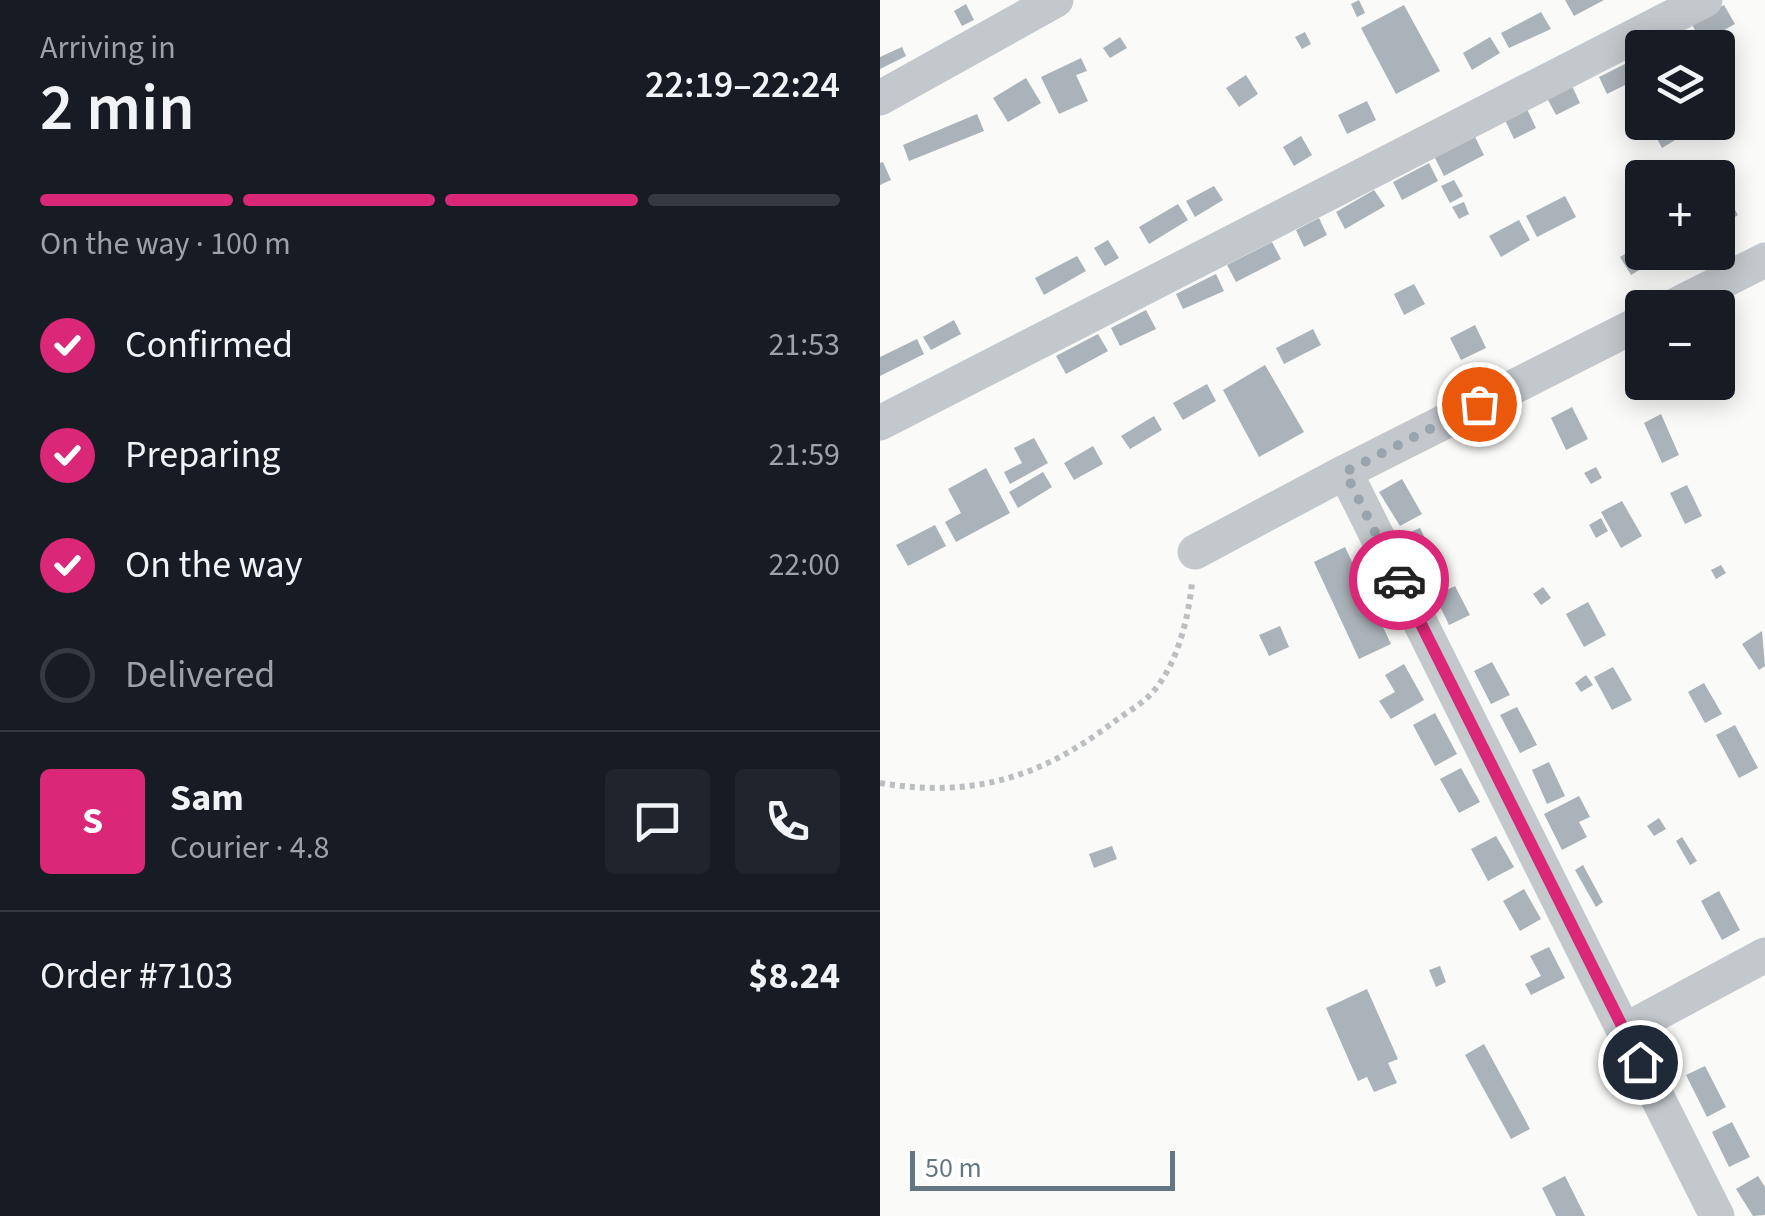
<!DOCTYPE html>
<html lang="en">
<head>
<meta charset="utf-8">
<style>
	:root { --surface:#171b24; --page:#20242c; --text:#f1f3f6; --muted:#9ea1a6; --line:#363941; --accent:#db2777 }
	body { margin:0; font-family:"Source Sans 3",sans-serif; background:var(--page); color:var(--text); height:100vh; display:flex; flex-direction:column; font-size:38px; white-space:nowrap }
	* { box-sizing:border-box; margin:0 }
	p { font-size:32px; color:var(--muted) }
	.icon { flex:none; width:55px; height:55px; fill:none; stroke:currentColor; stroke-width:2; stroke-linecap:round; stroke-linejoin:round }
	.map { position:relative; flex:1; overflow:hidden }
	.sheet { display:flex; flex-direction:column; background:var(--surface); width:880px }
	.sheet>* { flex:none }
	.controls { position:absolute; left:745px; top:30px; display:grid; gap:20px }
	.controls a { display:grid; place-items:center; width:110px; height:110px; border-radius:10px; background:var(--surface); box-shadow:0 5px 25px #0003; font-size:50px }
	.scale { position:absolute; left:30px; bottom:25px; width:265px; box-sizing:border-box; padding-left:10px; border:5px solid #657683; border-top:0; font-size:28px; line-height:35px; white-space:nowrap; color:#657683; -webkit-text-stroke:8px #fff; paint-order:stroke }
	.pin { position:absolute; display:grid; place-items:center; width:85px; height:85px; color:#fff; margin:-42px; border:5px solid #fff; border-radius:50%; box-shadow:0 2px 10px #0007 }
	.courier { position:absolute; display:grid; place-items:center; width:100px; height:100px; margin:-50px; border:8px solid #db2777; border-radius:50%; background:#fff; color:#222; box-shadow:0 2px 12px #0007 }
	.headline em { font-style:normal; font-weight:600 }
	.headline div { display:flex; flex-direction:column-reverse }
	.headline { display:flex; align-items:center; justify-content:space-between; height:170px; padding:0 40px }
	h1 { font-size:65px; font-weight:600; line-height:75px }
	.bar { display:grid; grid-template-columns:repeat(4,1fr); gap:15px 10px; align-content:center; height:120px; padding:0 40px }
	.bar i { height:12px; border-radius:8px; background:var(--line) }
	.bar .on { background:var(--accent) }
	.bar p { grid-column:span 4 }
	.line { display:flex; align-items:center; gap:25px; padding:0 40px; border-top:2px solid var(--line) }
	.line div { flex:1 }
	.round { display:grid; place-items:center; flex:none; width:105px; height:105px; border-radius:10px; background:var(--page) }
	ol { padding:0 40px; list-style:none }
	li { display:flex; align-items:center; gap:30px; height:110px }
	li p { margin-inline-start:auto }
	li .icon { padding:10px; border-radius:50%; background:var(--accent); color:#fff; stroke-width:4 }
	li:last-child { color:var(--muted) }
	li i { width:55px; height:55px; border:5px solid var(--line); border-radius:50% }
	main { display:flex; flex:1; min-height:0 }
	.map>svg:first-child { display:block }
</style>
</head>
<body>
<main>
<section class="sheet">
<div class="headline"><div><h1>2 min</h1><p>Arriving in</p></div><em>22:19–22:24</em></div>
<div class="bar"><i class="on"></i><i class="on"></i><i class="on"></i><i></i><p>On the way · 100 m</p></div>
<ol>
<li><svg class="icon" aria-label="check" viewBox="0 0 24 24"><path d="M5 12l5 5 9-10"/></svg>Confirmed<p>21:53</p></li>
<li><svg class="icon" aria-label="check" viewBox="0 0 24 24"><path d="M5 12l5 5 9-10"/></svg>Preparing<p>21:59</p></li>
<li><svg class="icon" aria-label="check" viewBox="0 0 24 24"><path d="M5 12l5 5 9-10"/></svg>On the way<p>22:00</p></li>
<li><i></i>Delivered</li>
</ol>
<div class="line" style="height:180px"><b class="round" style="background:var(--accent);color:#fff">S</b><div><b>Sam</b><p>Courier · 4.8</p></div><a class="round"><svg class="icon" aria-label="chat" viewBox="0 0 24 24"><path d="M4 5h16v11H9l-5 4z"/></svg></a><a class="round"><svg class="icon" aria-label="phone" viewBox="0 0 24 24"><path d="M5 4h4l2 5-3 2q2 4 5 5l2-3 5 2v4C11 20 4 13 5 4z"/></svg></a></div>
<div class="line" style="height:130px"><div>Order #7103</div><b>$8.24</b></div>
</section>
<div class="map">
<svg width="885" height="1216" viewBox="0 0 885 1216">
	<rect width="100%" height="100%" fill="#fafaf8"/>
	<path fill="#aab3b9" d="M479,0L485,13L477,17L471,4Z
		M685,0H724L694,16Z
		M86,4L94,20L82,26L74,11Z
		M524,5L560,71L516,94L481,28Z
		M844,5L855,24L822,42L811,23Z
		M661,12L671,29L629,48L621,33Z
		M806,31L815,48H773Z
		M425,32L431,44L422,49L415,37Z
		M240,37L247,48L230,58L223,48Z
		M610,37L620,53L592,70L583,53Z
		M22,47L26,56L0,69V57Z
		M201,58L207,71L196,75L208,101L179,114L161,77Z
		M751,61L759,78L727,94L719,77Z
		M366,75L378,94L359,107L346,88Z
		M146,78L161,103L128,122L113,98Z
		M692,86L700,103L676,115L667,98Z
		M487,101L496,120L467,134L458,115Z
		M647,109L656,128L634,139L625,120Z
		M97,114L104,131L29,161L23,145Z
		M797,122L805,134L782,148L775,135Z
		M594,135L604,155L564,176L554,156Z
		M421,136L432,155L414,166L403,147Z
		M3,162L11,180L0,185V163Z
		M549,163L558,181L522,200L513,182Z
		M574,180L583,196L570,203L561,186Z
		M334,186L343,200L315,217L306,201Z
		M494,190L505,206L465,229L456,212Z
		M685,196L696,217L657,237L646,216Z
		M849,200L858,215L840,226L838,206Z
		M584,202L589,214L579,219L572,207Z
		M298,204L308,220L269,244L259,227Z
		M439,218L447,235L424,247L416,230Z
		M639,220L650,240L621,257L609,236Z
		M228,240L239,258L225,266L214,248Z
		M392,242L401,259L356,282L347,265Z
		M760,245L771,263L751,275L740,257Z
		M197,256L206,271L164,295L155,278Z
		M336,274L344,291L303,309L296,294Z
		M534,284L545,304L524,315L514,294Z
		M266,310L276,329L240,346L231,328Z
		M74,320L81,334L51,350L43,337Z
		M595,325L606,348L581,360L570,338Z
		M433,329L441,345L404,364L396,348Z
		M218,334L228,351L186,374L176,356Z
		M37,339L44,354L0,376V357Z
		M385,365L424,432L379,457L343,390Z
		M327,384L336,401L303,420L293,403Z
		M692,407L708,439L686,450L671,418Z
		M781,414L799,455L782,463L764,423Z
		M274,416L282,430L250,449L241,436Z
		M154,438L168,463L130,484L124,472L142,463L134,448Z
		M213,446L223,464L194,480L184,463Z
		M716,467L722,478L711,484L704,473Z
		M106,468L130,513L76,542L65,522L81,513L68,489Z
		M163,472L172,487L138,508L129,492Z
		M522,479L542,514L520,526L499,492Z
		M807,485L822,516L805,524L790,493Z
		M742,501L762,536L741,548L721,512Z
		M721,518L728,531L716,538L709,525Z
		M55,525L66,546L28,566L16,545Z
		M540,528L560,570L544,578L524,535Z
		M465,547L511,644L479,659L434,562Z
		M841,565L846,573L836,579L831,570Z
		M575,586L590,615L569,625L555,596Z
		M663,587L671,598L661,605L653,594Z
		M708,602L726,635L704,647L686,614Z
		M400,626L409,647L389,656L379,635Z
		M882,631L885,666L879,670L862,644Z
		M612,662L630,695L611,704L594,671Z
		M524,664L544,700L511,719L499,701L515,692L505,675Z
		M733,667L752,700L732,710L714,677Z
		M706,675L713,685L701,692L695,683Z
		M824,683L842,714L825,723L808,692Z
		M637,707L657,745L640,753L620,715Z
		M555,713L577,754L555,766L533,725Z
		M855,725L878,768L859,778L836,735Z
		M669,762L685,796L667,804L652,770Z
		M581,768L600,802L579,813L560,779Z
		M699,796L710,817L699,822L707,837L682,850L664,814Z
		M779,818L786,829L774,836L767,826Z
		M616,836L634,867L608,881L591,849Z
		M802,837L817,861L810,865L796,841Z
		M232,846L237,859L214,868L209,854Z
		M703,865L723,902L716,907L695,870Z
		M644,889L661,919L640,931L623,901Z
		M839,891L860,930L842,940L821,901Z
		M669,947L685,978L651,995L645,984L661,976L650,956Z
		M560,966L566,982L556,987L549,970Z
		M487,989L518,1059L508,1063L517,1083L494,1092L487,1077L478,1081L446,1008Z
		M604,1044L650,1129L631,1139L585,1055Z
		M825,1066L846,1107L827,1117L806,1075Z
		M852,1122L870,1157L849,1167L832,1132Z
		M685,1176L705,1216H676L662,1188Z
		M878,1176L885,1187V1215L873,1216L856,1189Z"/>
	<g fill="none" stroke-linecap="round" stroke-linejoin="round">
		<path stroke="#bbbfc2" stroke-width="6" stroke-dasharray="5 5" stroke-linecap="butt" d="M0,783C90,798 158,779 231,724C243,715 257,707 268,697C296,670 308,621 312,583"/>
		<path stroke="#c3c8cc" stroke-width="35" d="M0,98L176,0
			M790,308L885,260
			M0,423L825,0
			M315,552L465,472
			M744,1031L465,472L762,322
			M837,1216L744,1031L885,955"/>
	</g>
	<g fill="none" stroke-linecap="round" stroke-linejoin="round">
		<path stroke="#99a4ac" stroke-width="10" stroke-dasharray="0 18" d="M519,580L465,472L599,404"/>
		<path stroke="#db2777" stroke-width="12" d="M519,580L760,1062"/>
	</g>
</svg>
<div class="controls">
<a><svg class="icon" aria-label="layers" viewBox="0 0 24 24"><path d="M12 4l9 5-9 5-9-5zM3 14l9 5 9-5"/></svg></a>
<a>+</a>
<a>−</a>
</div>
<div class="scale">50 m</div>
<div class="pin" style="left:599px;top:404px;background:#ea580c"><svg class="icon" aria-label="bag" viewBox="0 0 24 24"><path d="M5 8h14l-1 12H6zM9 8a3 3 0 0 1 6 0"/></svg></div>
<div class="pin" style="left:760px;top:1062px;background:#1f2937"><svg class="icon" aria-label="home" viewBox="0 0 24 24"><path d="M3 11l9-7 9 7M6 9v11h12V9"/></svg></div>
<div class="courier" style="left:519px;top:580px"><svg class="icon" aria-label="car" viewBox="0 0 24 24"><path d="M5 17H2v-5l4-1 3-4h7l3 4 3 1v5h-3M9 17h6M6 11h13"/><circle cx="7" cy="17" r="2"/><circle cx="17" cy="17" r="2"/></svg></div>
</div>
</main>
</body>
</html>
